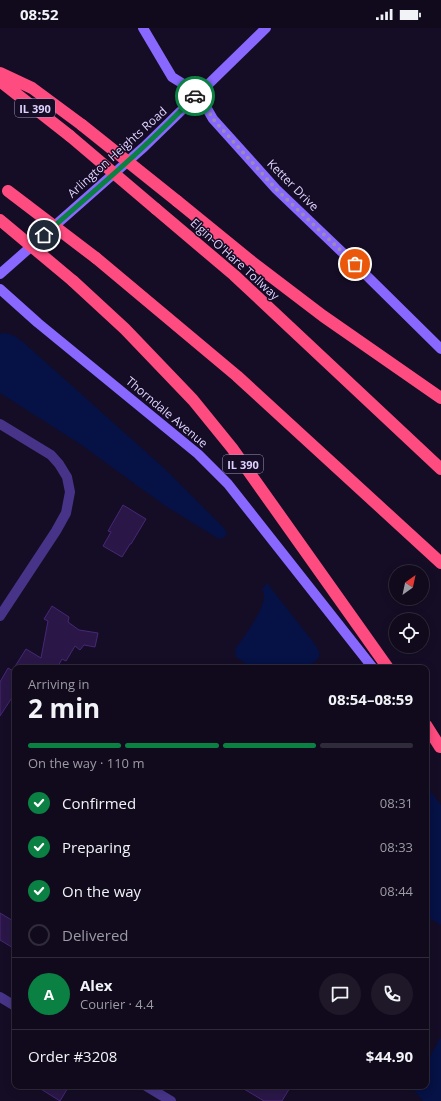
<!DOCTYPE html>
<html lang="en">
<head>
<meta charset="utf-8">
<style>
	:root { --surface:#100a1c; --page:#1e1829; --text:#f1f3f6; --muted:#9c9aa3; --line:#302b3b; --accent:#0b8043 }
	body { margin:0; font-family:"Open Sans",sans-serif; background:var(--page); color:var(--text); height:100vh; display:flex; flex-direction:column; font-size:15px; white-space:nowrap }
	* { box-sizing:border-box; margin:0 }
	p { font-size:13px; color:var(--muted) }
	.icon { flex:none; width:22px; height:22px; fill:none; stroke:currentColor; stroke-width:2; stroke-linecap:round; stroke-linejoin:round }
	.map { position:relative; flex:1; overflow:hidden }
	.panel { position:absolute; left:12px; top:637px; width:417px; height:424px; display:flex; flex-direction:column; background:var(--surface); border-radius:8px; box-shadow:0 2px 10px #0003,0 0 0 1px var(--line) }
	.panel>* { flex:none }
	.needle { width:26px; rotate:33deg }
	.buttons { position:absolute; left:389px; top:537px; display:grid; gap:8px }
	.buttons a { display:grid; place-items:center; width:40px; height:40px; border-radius:50%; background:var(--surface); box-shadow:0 2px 10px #0003,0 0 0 1px var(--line); font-size:20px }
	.pin { position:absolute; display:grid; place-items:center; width:34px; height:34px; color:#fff; margin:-17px; border:2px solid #fff; border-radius:50%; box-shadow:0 1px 4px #0007 }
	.courier { position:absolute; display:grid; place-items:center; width:40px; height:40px; margin:-20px; border:3px solid #0b8043; border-radius:50%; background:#fff; color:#222; box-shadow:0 1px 5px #0007 }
	.headline em { font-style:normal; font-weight:700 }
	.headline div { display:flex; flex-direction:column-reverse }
	.headline { display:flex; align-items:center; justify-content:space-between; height:68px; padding:0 16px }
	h1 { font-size:26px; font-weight:700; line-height:30px }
	.bar { display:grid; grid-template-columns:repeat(4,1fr); gap:6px 4px; align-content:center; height:48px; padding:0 16px }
	.bar i { height:5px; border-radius:3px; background:var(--line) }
	.bar .on { background:var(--accent) }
	.bar p { grid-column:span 4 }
	.line { display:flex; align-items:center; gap:10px; padding:0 16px; border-top:1px solid var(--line) }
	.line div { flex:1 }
	.round { display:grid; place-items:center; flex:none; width:42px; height:42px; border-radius:21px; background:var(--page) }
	ol { padding:0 16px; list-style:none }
	li { display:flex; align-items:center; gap:12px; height:44px }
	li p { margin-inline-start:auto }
	li .icon { padding:4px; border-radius:50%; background:var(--accent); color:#fff; stroke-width:4 }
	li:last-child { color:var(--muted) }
	li i { width:22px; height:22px; border:2px solid var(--line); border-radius:50% }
	.status { display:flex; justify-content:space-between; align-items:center; height:28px; padding:0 20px; background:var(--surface); direction:ltr }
	.status svg { height:11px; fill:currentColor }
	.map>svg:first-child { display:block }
</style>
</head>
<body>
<div class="status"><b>08:52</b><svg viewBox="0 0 49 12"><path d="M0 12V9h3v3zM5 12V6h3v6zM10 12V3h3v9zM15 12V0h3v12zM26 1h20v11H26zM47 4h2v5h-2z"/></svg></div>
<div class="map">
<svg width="441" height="1073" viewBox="0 0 441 1073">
	<rect width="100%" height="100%" fill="#150d25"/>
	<path fill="#061145" d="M2,305C14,304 24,315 32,322L164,440L224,500L227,506L223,510L219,511L164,477L80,416L0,365V306Z
		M267,555L317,619L320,626L318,631L312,636L298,640H252L236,629L235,621C243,611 266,579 264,567C264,565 263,563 262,561Z
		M426,757L441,777V897L426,888Z
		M441,1009V1073H423L414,1062L415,1058H426V1035Z"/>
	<path fill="#2a1748" stroke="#462776" d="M123,477L146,491L131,516H130L122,529L103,518L111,504L108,503Z
		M52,578L69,589L68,594L79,602L98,605L95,619L84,617L80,622L75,618L66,633L62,631L57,640H14L26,621L41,630L48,593L44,591Z
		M8,640L15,644V665L0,688V654Z
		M0,885L15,894V921L0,912Z
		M36,1058H69L60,1073Z
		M239,1058H291L282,1073H264Z"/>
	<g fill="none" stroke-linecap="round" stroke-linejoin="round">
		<path stroke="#473488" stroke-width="10" d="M0,396L51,427L59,436L67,449L70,464L66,485L56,503L0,588
			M0,969L15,978
			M146,1058L171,1073"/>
		<path stroke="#8868ff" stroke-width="10" d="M143,0L172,49L198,65L213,91L276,161L366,247L441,321
			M0,246L144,119L266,0
			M0,261L38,295L198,426L228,456L373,640"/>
		<path stroke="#ff4c80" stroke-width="12" d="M0,45L32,60L82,97
			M0,53L70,108
			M177,173L252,234L323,288L441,370
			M156,181L234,247L441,441
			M96,230L237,348L441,535
			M73,253L125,301L193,372L232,420L388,640
			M426,697L440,719"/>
		<path stroke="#ff4c80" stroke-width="12" d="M82,97L177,173
			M70,108L156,181
			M8,163L96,230
			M0,192L73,253"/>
	</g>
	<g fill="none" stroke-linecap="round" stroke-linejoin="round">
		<path stroke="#988cb3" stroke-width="4" stroke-dasharray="0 7.2" d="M195,68L198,65L213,91L276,161L355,236"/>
		<path stroke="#0b8043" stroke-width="5" d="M44,207C95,162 148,118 195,68"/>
	</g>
	<g text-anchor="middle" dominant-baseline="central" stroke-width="3" stroke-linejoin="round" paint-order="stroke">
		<g fill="#150d25" stroke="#a296be" stroke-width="1">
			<rect x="15" y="71" width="40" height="18" rx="3"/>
			<rect x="223" y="427" width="40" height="18" rx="3"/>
		</g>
		<g font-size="11" font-weight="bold" fill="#dfd1ff">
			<text x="35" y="80">IL 390</text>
			<text x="243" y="436">IL 390</text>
		</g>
		<g font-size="12" fill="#dfd1ff" stroke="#150d25">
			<text transform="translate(117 124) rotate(-42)">Arlington Heights Road</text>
			<text transform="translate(293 157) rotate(45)">Ketter Drive</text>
			<text transform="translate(235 231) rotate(42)">Elgin-O'Hare Tollway</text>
			<text transform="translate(167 384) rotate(40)">Thorndale Avenue</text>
		</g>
	</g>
</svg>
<div class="buttons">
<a><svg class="needle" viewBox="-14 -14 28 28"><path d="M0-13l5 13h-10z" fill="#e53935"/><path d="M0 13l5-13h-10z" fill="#9c9aa3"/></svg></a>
<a><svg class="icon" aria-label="locate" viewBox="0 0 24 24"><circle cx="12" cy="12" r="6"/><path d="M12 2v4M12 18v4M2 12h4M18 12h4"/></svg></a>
</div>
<div class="pin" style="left:355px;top:236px;background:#ea580c"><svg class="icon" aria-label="bag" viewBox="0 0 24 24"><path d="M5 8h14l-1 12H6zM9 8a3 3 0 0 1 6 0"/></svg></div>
<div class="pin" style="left:44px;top:207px;background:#1f2937"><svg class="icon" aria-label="home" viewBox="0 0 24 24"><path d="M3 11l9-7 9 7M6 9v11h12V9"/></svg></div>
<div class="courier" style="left:195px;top:68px"><svg class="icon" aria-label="car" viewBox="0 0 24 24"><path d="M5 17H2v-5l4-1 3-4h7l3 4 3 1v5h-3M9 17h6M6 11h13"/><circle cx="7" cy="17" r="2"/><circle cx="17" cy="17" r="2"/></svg></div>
<section class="panel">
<div class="headline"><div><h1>2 min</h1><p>Arriving in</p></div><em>08:54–08:59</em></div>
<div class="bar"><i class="on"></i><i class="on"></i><i class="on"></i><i></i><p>On the way · 110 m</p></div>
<ol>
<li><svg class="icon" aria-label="check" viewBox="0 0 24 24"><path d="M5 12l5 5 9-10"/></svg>Confirmed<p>08:31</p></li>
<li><svg class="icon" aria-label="check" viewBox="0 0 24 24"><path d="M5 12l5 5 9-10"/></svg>Preparing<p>08:33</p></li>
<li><svg class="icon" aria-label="check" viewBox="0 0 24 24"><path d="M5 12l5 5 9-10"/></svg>On the way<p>08:44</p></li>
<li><i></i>Delivered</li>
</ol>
<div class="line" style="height:72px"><b class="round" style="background:var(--accent);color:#fff">A</b><div><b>Alex</b><p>Courier · 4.4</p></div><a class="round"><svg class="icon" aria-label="chat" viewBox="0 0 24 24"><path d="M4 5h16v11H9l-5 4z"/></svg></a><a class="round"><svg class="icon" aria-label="phone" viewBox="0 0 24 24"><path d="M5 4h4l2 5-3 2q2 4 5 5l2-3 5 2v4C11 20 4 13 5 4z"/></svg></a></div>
<div class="line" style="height:52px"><div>Order #3208</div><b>$44.90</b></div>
</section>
</div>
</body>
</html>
